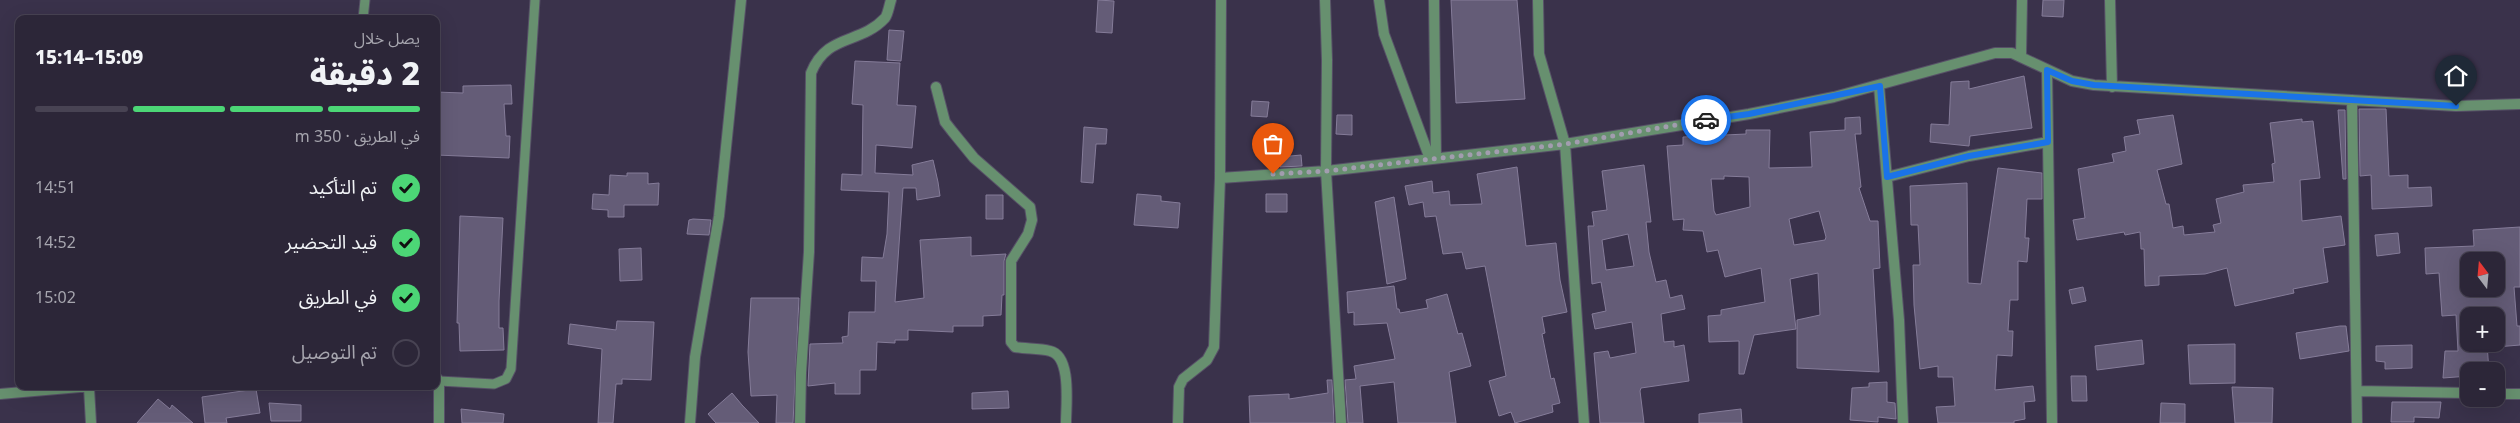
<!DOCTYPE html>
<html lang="ar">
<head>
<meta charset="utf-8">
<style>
	:root { --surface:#2c2638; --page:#342e40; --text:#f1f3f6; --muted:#a6a5ae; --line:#484353; --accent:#4cd676 }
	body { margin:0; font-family:Georgia,"Noto Sans Arabic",serif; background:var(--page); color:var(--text); direction:rtl; height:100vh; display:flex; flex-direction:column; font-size:19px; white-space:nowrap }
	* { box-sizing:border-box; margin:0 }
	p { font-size:16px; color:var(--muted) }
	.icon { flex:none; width:28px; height:28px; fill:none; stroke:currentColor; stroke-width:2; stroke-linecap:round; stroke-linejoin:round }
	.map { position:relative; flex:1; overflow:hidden; direction:ltr }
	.side { position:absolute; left:15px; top:15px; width:425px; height:375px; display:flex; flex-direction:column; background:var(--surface); border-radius:10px; box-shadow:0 5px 20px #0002,0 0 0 1px var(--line); direction:rtl }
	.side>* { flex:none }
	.needle { width:32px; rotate:344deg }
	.controls { position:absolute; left:2460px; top:252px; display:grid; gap:10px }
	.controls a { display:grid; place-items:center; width:45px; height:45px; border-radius:10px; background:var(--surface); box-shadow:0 5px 20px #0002,0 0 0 1px var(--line); font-size:25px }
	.pin { position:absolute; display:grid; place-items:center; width:42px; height:42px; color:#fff; margin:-51px -21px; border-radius:50% 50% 50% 0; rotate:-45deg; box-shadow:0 0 5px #0007 }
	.pin .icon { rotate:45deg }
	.courier { position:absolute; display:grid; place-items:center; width:50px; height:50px; margin:-25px; border:4px solid #1a73e8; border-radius:50%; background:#fff; color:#222; box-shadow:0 1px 6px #0007 }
	.overview em { font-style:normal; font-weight:800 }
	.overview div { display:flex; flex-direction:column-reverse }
	.overview { display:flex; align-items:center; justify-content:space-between; height:85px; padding:0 20px }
	h1 { font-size:32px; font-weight:800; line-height:38px }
	.bar { display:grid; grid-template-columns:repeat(4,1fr); gap:8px 5px; align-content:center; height:60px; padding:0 20px }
	.bar i { height:6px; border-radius:4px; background:var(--line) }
	.bar .on { background:var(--accent) }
	.bar p { grid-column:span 4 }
	ol { padding:0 20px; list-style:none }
	li { display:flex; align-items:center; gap:15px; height:55px }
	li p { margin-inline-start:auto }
	li .icon { padding:5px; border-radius:50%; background:var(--accent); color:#111; stroke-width:4 }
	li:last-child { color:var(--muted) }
	li i { width:28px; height:28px; border:2px solid var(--line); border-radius:50% }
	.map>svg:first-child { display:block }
</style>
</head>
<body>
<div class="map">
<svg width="2520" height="423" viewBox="0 0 2520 423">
	<rect width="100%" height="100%" fill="#3a324b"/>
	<path fill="#645c77" stroke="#857c99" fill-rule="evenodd" d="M1098,0L1114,1L1112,33L1096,32Z
		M1451,0H1517L1525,99L1456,103Z
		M2043,0H2064L2063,17L2042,16Z
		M889,30L904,31L901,61L887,60Z
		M855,61L900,63L897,105L916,106L912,148L876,145L875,173L913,175L912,165L933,160L938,182L940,196L917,200L916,188H903L895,302L924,298L920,240L971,237V256L1006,254L1004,261V295H1002L1001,315L983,316V326H953V332L908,330V340H895V343L877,342L876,370H860V394H835V383L808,386L810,344L843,343L842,337L848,336L849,312H875L876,281H861L862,257L883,258L887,234L889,192L841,190L842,174L862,175L863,105L852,104Z
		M2024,76L2032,128L1970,136L1969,146L1930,142L1931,124L1949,125L1951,82L1969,81V89Z
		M511,85L512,104H504L506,136H510L509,158L436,155V92L463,93V86Z
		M1252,101L1269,102L1267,117L1251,116Z
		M2359,109H2386L2389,176L2408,175V188L2431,187L2432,206L2372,209L2371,175L2360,176Z
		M2338,110H2345L2346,179H2343Z
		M1337,115H1352V135L1336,134Z
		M2173,115L2182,164L2157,170L2166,204H2169L2173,228L2183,226L2184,235L2215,232L2213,225L2221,223L2216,199L2244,192L2243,185L2274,182L2272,164L2275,163L2270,123L2302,119V122L2313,121L2320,178L2300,180L2302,221L2341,216L2345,245L2323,248L2328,282L2293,289L2294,293L2235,306L2227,268L2205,274L2159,276V285L2145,286L2144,249H2141L2140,232L2125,235L2124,232L2077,240L2073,220L2085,218L2078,169L2114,162L2112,154L2126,151L2124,137L2140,134L2137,120Z
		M1860,117L1861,134H1855L1861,187L1859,188L1870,221H1878L1880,268L1873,269L1879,372L1797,368V320L1820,315L1818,273L1790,279L1796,329L1754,335L1744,374H1739V341L1709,342L1708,316L1721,315V310L1765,302L1761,268L1725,277L1718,250L1707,252L1703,231L1683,230L1684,219L1673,220L1667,146L1683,145V137L1746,134V130H1770L1769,168L1812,167L1810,132L1845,130V118ZM1724,176L1749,177L1750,207L1716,215L1714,211L1711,179H1724ZM1819,211L1826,237L1825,240L1794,245L1789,219Z
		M1084,127L1107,129L1106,144H1096L1093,183L1081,182Z
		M1301,155L1302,166L1280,167V157Z
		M1644,165L1651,222H1646L1649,252L1656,282L1666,280L1670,298L1682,295L1685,309L1661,314L1664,342L1674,341V347L1684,345L1689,381L1641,388L1640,391L1644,423H1600L1594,353L1608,351L1610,358L1636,353L1632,322L1595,329L1592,314L1606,311L1601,282L1592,284L1588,226H1594L1592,212L1607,210L1602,171ZM1628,234L1634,266L1606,270L1602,240Z
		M1517,167L1526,246L1556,243L1560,280L1567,312L1542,317L1545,333L1542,334L1551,379L1554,378L1560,403L1552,405L1553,412L1515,423L1511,412L1499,416L1489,381L1506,376L1485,266L1466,269L1462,252L1443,254L1436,216L1425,217L1423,202L1409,205L1405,186L1432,181L1433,193L1449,191L1450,205L1482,204L1477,174Z
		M1998,168L2042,173V199H2027L2025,238H2029L2027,262L2018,261V300H2010L2008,331H2013L2012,356L1997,355L1995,390L2033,386L2035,401L2024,402L2025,419L2014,421V423H1938L1936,407L1955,406L1953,377H1938V366L1920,369L1914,305L1913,265H1920L1918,225H1911L1910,186L1967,183L1968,283L1981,284Z
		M627,173H648V184L659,183L658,205H624V217H608V210L592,209L593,194L609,195L610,175L627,176Z
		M1137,194L1161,196V201L1180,203L1178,228L1134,225Z
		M1266,194H1287V212H1266Z
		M986,195H1003V219H986Z
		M1394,197L1406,279L1387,284L1375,202Z
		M460,216L503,218L499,301V328H503L504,350L460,351L459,323H457Z
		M693,219L711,220L709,235L687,234L689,220Z
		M2520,227V287H2514L2517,326H2520V345L2496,347V316H2469V344H2487L2489,371H2469V376L2443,378L2445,351H2458L2456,315L2442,316L2439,273L2426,274L2425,248L2474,246L2473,230ZM2469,261H2496V289H2469Z
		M2398,233L2400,253L2377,256L2375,235Z
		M641,248L642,280L620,281L619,249Z
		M1394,286L1397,309H1399L1400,313L1428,308L1426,300L1447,294L1458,334L1462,333L1471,366L1449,372L1456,423H1398L1394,382L1360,386L1363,423H1348L1345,380L1356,379L1354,366L1395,359L1387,323L1354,325V312L1348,313L1347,292Z
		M2083,287L2086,301L2072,304L2069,290Z
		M751,298H799L793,423H776L777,395L751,396L748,352Z
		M617,321L654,322L651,380L622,379V384H616L613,423H598L602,349L568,344L570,324L616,330Z
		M2340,326H2346L2349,351L2300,359L2296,333Z
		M2142,340L2144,364L2097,370L2095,346Z
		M2235,344V383L2190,384L2188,345Z
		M2412,345V368L2385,369V362L2376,361V346Z
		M2071,376H2086L2087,401H2072Z
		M1327,380H1332L1334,423H1250L1249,396L1289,394V399L1328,393Z
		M1887,382V402L1895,403L1896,419L1878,417V422L1850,420L1852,388L1869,387V383Z
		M2232,387L2273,388L2272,423H2235Z
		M256,389L260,413L226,418L227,423H205L202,397Z
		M1008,391L1009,408L972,409V393Z
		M732,393L742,405L759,423H716L708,414Z
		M158,399L170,409L172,405L193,423H137Z
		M2392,402H2441L2439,418L2414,417V422H2391Z
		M269,403L301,405V421H271Z
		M2161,403L2185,404V423H2160Z
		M461,409L504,414L503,423H462Z
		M1741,409L1742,423H1699V414Z"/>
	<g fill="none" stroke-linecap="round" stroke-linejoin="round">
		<g stroke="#575067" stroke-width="11">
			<path id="service" d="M363,19L365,0
				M439,381L494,384L506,379L511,369L535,0"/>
		</g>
		<g stroke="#575067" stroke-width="12">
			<path id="minor" d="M1325,0L1327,60L1326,171L1341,423
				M1379,0L1384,34L1430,159
				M1434,0L1436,158
				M1538,0L1539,54L1565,144L1584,423
				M2110,0L2112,87
				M2021,56L2022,0
				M2047,70L2052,423
				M1879,86L1899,320L1903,423
				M936,87L945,122L952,131L974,158L1030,207L1032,220L1028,234L1011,261V342L1015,347C1026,349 1039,348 1050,351C1072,356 1066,405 1066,423
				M2352,100L2357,423
				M1887,177L1969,156L2048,142
				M1220,178L1326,171L1565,144L1749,114L1834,97L1995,53H2012L2072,81L2094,85L2456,106L2520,104
				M436,377L439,381V423
				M89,388L91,423
				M2357,391L2469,393
				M0,394L91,386
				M2496,394H2520
				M690,423L695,357L719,216L741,0
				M800,423L801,373L809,252L811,73C827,33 860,45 885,18C888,14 889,6 891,0
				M1178,423L1179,387L1183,379L1207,360L1214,347L1220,178L1221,0"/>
		</g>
		<use href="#service" stroke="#67906f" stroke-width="9"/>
		<use href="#minor" stroke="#67906f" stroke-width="10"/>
	</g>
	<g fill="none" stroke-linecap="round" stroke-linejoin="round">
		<path stroke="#a29daf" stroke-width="5" stroke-dasharray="0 9" d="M1273,174L1326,171L1565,144L1706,120"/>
		<path stroke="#1a73e8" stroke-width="6" d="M1706,120L1749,114L1880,86L1887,177L1969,156L2048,142L2047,70L2072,81L2094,85L2456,106"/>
	</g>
</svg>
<div class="controls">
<a><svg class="needle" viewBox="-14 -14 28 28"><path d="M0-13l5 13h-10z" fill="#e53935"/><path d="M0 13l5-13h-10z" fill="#a6a5ae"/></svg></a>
<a>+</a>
<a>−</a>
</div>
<div class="pin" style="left:1273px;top:174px;background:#ea580c"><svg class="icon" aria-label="bag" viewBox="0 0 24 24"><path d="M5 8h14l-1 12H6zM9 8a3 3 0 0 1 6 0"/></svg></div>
<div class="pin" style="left:2456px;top:106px;background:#1f2937"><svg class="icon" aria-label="home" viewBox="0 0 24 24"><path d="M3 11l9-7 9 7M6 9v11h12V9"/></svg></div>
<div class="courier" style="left:1706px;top:120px"><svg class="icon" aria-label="car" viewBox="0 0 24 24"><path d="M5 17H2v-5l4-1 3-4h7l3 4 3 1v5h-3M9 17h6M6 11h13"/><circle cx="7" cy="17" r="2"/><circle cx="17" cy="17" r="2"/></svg></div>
<section class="side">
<div class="overview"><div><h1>2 دقيقة</h1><p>يصل خلال</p></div><em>15:09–15:14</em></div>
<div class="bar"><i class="on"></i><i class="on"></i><i class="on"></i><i></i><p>في الطريق · 350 m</p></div>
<ol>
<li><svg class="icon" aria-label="check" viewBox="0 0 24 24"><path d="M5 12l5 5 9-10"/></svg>تم التأكيد<p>14:51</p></li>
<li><svg class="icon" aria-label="check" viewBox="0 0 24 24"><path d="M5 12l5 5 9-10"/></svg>قيد التحضير<p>14:52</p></li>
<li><svg class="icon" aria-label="check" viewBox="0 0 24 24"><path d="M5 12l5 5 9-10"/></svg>في الطريق<p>15:02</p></li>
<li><i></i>تم التوصيل</li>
</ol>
</section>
</div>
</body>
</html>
